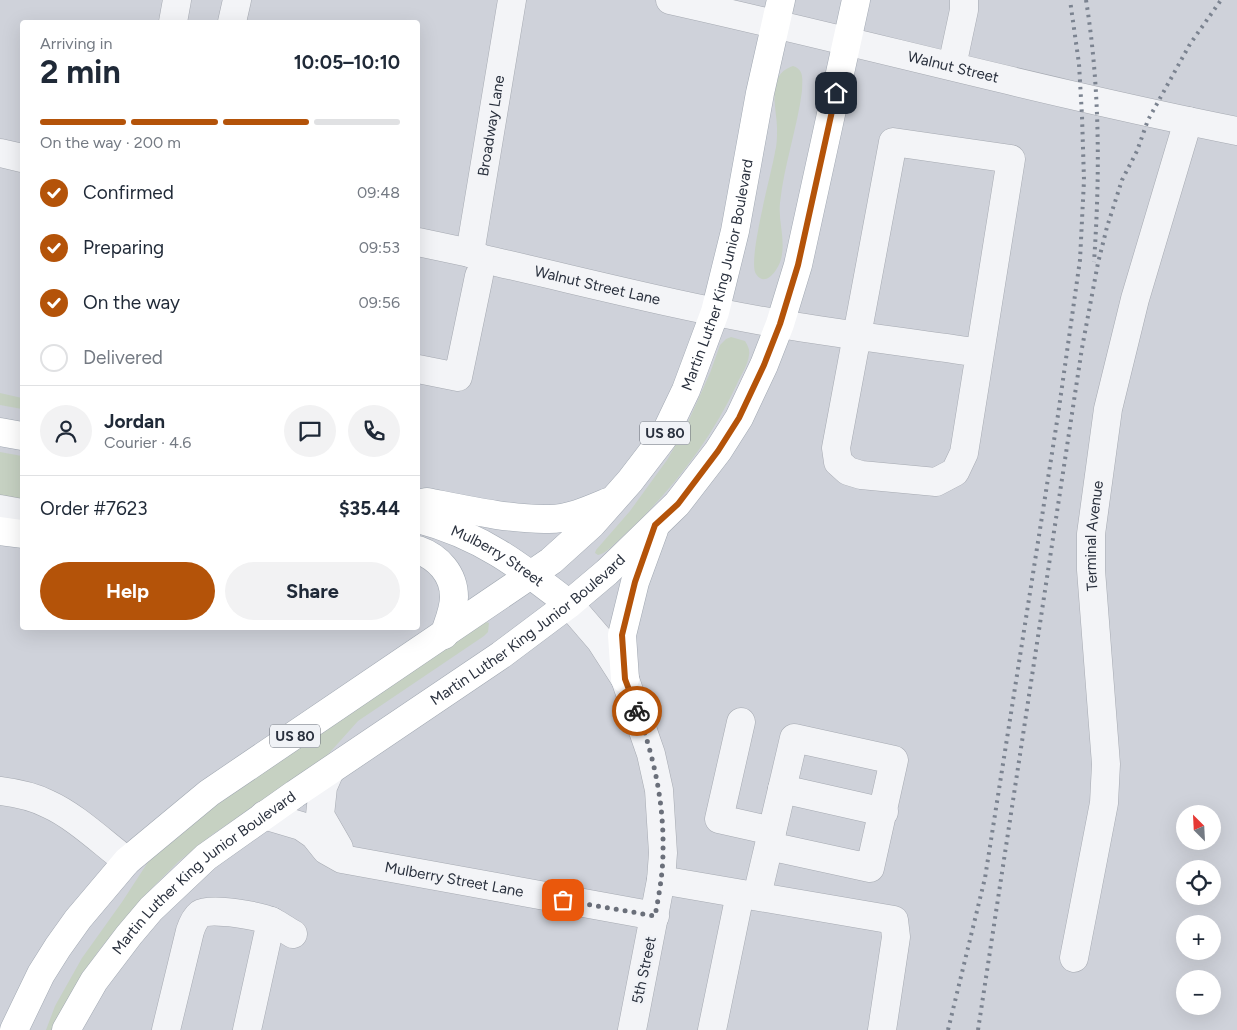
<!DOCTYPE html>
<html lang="en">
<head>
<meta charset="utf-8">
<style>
	:root { --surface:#fff; --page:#f2f2f3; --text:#1f2937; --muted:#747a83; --line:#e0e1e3; --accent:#b45309 }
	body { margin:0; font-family:Figtree,sans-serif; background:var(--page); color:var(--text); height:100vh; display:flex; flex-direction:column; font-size:19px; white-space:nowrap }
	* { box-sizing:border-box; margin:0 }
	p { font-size:16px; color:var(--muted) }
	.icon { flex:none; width:28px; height:28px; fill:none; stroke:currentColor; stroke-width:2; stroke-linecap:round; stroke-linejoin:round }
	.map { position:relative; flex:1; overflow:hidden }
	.side { position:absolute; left:20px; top:20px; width:400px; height:610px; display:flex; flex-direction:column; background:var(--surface); border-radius:5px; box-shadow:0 5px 20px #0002 }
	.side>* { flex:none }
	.needle { width:32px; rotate:336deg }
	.tools { position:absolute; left:1176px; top:805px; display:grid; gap:10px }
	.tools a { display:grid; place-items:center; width:45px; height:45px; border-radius:50%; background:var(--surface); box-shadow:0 5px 20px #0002; font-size:25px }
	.pin { position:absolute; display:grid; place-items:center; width:42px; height:42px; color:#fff; margin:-21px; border-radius:10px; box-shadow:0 2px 8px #0006 }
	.courier { position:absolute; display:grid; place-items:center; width:50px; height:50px; margin:-25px; border:4px solid #b45309; border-radius:50%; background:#fff; color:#222; box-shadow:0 1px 6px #0007 }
	.summary em { font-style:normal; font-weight:700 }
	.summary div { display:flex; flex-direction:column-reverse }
	.summary { display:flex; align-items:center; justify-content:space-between; height:85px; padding:0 20px }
	h1 { font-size:32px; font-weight:700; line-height:38px }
	.bar { display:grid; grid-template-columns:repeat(4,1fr); gap:8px 5px; align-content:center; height:60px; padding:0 20px }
	.bar i { height:6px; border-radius:4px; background:var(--line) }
	.bar .active { background:var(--accent) }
	.bar p { grid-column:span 4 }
	.line { display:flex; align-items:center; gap:12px; padding:0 20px; border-top:1px solid var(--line) }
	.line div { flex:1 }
	.round { display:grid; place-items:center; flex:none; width:52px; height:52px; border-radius:26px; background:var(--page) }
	ol { padding:0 20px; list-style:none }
	li { display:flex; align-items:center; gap:15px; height:55px }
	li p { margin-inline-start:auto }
	li .icon { padding:5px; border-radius:50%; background:var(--accent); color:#fff; stroke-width:4 }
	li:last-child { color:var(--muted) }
	li i { width:28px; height:28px; border:2px solid var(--line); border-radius:50% }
	.primary-button { display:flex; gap:10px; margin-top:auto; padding:10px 20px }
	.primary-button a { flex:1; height:58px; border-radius:30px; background:var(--accent); color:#fff; font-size:20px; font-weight:700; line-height:58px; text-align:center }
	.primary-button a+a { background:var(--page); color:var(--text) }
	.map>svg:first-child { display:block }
</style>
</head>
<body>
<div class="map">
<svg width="1237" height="1030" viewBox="0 0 1237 1030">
	<rect width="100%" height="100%" fill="#e0e3e8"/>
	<path fill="#cfd2da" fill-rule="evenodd" d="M0,0H1237V1030H0ZM22,22H418V628H22ZM1185,814H1212V841H1185ZM1185,869H1212V896H1185ZM1185,924H1212V951H1185ZM1185,979H1212V1006H1185Z"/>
	<path fill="#c6d1c2" d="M793,66C805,70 802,80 802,91C797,129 784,165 780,203C778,222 786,240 781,259C779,268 766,289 756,274C747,261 772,172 775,152C777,145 777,137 777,129C777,108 765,75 793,66Z
		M731,337L745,341C748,346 750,350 749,355C748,365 741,375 737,384C710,442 669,494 622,537C615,543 607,553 598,555L595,553L596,550L630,511L667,460L684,431L710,373L720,345L726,339Z
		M0,393L22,398V409L0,405Z
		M0,452L22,456V505L0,500Z
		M486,622L489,623L488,632L484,636L358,721L323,760L213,834L178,862L145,895L99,950L83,973L51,1030H46L55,1006L82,958L122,902L150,859L215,801L482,623Z"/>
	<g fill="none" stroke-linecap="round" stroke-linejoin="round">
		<g stroke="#a6aab2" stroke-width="29">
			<g id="minor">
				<path id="s1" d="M670,0C859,42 1047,93 1237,131"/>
				<path d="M173,22L177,0"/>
				<path d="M232,22L237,0"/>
				<path d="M952,66L964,10V0"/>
				<path d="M0,153L22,158"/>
				<path id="s2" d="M418,242L470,253L483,259C581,281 680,307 780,324C846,335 913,343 980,353L1011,159L893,142L836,448L838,462L848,471L861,475L936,482L955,472L964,453L980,353"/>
				<path id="s3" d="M470,253L512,0"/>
				<path d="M418,369L458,377L479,276"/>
				<path d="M0,509L22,513"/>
				<path d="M569,604L600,640L625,679L651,754L659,790L663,853L661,880L632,1030"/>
				<path d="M741,722L719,819L772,831"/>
				<path d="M330,771L323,787L320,815L339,848"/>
				<path d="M782,789L884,812"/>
				<path d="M0,791C16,793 34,797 48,804C75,816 103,843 127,861"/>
				<path id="s4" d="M264,815L301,826L314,835L326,850L342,859L655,916"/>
				<path d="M661,880L894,920L896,937L882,1030"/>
				<path d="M757,896L794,738L894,760L870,868L769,846"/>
				<path id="s5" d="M1074,958L1104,803L1106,764L1091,570V534L1108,409L1135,299L1188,121"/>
				<path d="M166,1030L190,931C192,925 195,918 200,914C210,907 261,916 273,922C280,926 286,930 293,934"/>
				<path d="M247,1030L271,921"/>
				<path d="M712,1030L740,894"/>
			</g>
		</g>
		<g stroke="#a1a8b2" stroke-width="29">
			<g id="major">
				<path d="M0,432L22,436"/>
				<path d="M418,504L427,502C463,509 512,520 549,519C569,519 589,510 608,502"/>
				<path id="s6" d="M418,519C480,535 519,565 569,604"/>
				<path d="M0,531L22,534"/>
				<path d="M418,550C438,557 454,574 454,597C454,610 448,623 444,635"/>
				<path d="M625,679L622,635L635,582L654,530"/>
				<path id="s7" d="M14,1030L41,974L58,947L78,919L127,861L209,793L551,561L592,524L630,481L663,438L686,390L715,312L735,231L760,93L781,0"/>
				<path id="s8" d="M66,1030L94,981L129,935L151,909L206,857L295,794L501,655L569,604L607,572L677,504L718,451L739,418L764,365L780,324L798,265L856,0"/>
			</g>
		</g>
		<use href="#minor" stroke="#f3f4f7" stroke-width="28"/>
		<use href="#major" stroke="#fff" stroke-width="28"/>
		<path stroke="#7b8390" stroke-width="4" stroke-dasharray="2.5 5" stroke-linecap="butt" d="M1086,0C1100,87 1100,175 1094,262
			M948,1030L985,878L1058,415L1080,260L1084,180L1082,116L1079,64L1070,0
			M978,1030L1082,348L1098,263L1107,227L1122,180L1137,151L1148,120L1190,44L1221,0"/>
	</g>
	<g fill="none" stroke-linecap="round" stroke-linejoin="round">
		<path stroke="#6a6f7a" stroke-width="5" stroke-dasharray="0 9" d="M563,900L655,916C659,895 663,873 663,851C664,803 654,756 637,711"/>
		<path stroke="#b45309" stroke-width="6" d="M637,711L625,679L622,635L635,582L655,525L678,504L718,451L739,418L764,365L780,324L798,265L836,93"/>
	</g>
	<g text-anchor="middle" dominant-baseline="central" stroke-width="5" stroke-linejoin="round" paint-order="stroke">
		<g fill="#f0f2f6" stroke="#656b75" stroke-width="1">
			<rect x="640" y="421.5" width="50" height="23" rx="4"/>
			<rect x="270" y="724.5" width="50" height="23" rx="4"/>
		</g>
		<g font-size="14" font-weight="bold" fill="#2a313e">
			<text x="665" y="433">US 80</text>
			<text x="295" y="736">US 80</text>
		</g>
		<g font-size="15" fill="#2a313e" stroke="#f0f2f6">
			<text stroke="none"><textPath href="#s1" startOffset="291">Walnut Street</textPath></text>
			<text stroke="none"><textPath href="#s3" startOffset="129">Broadway Lane</textPath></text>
			<text stroke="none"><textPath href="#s7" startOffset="1064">Martin Luther King Junior Boulevard</textPath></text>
			<text stroke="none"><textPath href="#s2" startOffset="185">Walnut Street Lane</textPath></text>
			<text stroke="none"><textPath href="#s5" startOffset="426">Terminal Avenue</textPath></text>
			<text stroke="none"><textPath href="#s6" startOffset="88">Mulberry Street</textPath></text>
			<text stroke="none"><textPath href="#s8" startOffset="618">Martin Luther King Junior Boulevard</textPath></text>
			<text stroke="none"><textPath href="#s8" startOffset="212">Martin Luther King Junior Boulevard</textPath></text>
			<text stroke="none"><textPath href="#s4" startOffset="206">Mulberry Street Lane</textPath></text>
			<text transform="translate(644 970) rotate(-78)">5th Street</text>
		</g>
	</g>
</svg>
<div class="tools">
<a><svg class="needle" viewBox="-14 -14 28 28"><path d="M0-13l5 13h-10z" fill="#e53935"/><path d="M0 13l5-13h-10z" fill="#747a83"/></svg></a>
<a><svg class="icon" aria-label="locate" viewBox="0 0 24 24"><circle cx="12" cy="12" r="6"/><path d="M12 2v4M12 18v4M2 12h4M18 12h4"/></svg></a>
<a>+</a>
<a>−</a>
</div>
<div class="pin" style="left:563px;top:900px;background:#ea580c"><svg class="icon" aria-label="bag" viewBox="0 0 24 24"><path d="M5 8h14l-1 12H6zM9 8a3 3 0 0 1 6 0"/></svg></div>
<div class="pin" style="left:836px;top:93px;background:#1f2937"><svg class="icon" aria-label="home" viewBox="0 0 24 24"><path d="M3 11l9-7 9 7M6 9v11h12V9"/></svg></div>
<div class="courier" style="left:637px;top:711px"><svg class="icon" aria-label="bike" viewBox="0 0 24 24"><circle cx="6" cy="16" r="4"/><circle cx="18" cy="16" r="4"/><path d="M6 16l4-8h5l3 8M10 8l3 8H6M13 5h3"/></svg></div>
<section class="side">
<div class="summary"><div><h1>2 min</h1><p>Arriving in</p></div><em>10:05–10:10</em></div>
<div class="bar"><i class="active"></i><i class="active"></i><i class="active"></i><i></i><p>On the way · 200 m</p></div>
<ol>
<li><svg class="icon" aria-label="check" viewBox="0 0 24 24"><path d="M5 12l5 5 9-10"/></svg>Confirmed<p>09:48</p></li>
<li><svg class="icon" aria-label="check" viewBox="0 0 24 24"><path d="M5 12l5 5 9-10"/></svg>Preparing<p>09:53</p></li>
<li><svg class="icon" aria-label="check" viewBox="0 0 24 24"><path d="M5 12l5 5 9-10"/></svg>On the way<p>09:56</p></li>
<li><i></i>Delivered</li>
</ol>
<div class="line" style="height:90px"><a class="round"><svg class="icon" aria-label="person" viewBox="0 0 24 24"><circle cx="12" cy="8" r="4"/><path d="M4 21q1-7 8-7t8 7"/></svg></a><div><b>Jordan</b><p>Courier · 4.6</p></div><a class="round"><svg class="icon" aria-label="chat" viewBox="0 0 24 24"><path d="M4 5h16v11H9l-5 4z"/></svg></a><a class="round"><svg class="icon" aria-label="phone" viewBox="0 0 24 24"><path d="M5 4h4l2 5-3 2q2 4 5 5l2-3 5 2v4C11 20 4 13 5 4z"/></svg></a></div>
<div class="line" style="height:65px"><div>Order #7623</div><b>$35.44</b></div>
<div class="primary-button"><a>Help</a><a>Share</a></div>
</section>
</div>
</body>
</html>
